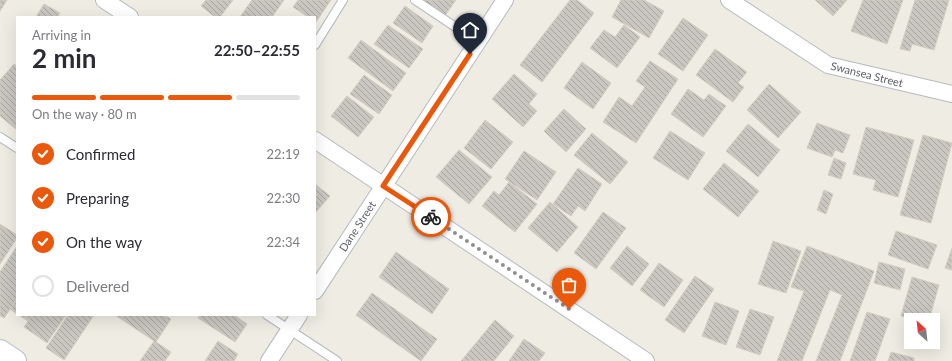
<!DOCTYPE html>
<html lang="en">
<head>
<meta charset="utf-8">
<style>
	:root { --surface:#fff; --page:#f2f2f3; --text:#2b2b33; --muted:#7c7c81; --line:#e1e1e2; --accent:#ea580c }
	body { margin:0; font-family:Lato,sans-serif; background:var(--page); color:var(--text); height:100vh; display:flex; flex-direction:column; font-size:15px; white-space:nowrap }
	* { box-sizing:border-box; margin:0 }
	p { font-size:13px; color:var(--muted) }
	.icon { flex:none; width:22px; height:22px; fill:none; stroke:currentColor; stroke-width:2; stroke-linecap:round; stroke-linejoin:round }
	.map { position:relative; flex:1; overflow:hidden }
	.panel { position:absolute; left:16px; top:16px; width:300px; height:300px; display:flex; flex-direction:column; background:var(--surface); border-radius:0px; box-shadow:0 4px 16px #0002 }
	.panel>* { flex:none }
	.needle { width:26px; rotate:333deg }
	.tools { position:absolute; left:904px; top:313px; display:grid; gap:8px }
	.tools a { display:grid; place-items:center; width:36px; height:36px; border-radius:0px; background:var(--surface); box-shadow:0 4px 16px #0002; font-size:20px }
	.pin { position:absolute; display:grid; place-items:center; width:34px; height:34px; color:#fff; margin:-41px -17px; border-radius:50% 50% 50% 0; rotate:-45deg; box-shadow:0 0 4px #0007 }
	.pin .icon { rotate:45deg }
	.courier { position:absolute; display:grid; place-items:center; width:40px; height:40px; margin:-20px; border:3px solid #ea580c; border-radius:50%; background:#fff; color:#222; box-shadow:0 1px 5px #0007 }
	.headline em { font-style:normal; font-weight:700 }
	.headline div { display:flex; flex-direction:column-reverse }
	.headline { display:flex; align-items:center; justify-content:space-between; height:68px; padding:0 16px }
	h1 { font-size:26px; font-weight:700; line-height:30px }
	.bar { display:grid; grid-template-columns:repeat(4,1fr); gap:6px 4px; align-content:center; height:48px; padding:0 16px }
	.bar i { height:5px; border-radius:3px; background:var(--line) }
	.bar .selected { background:var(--accent) }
	.bar p { grid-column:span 4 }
	ol { padding:0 16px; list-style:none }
	li { display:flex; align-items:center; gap:12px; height:44px }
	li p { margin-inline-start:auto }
	li .icon { padding:4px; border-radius:50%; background:var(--accent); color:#fff; stroke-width:4 }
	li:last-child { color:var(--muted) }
	li i { width:22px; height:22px; border:2px solid var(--line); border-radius:50% }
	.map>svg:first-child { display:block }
</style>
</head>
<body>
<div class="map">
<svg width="952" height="361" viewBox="0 0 952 361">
	<defs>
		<pattern id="building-back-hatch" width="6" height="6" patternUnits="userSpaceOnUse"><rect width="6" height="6" fill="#cac7c1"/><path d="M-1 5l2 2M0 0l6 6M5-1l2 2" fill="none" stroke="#a7a5a0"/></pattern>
	</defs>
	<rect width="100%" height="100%" fill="#efece3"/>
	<path fill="url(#building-back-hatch)" stroke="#d4cec1" d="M0,0H7L0,11Z
		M206,0H233L220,17H215L201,6Z
		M252,0H284L272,17H240Z
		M298,0H331L316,22L315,17H308L293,7Z
		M420,0H456L444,17Z
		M570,0H577L594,13L542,82L520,65Z
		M621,0H644L664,11L649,38L612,17Z
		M815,0H847L833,16Z
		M863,0H903L887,44L851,31Z
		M915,0H949L934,50L912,44L910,51L900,49Z
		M44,4L60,13L57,17H36Z
		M405,6L433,26L422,43L393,23Z
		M683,18L708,35L683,71L658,54Z
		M388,25L423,49L409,68L374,44Z
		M624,25L640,37L617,68L590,48L604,30L615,37Z
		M361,40L406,73L393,91L348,58Z
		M715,49L747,72L738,83L744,87L733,102L696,75Z
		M650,61L678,79L636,143L603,122L619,97L632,106L645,87L636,81Z
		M582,62L611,83L593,109L564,88Z
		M14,64L17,66V130L0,116V80Z
		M514,74L537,94L529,104L537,111L523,127L492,99Z
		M364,75L392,95L379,114L350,94Z
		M769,84L801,112L778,138L747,110Z
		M688,89L704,100L709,94L726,106L703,137L671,114Z
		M347,96L374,117L358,137L331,116Z
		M564,109L586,129L566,152L544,131Z
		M485,120L513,142L491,169L464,148Z
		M817,123L850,135L843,153L835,150L832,157L807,148Z
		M748,124L780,150L758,177L726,151Z
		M866,127L914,140L898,197L873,190L876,180L853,174Z
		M670,131L705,153L688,180L653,158Z
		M592,133L628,162L610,184L574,155Z
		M923,135L952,143L931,223L900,215Z
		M459,150L492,177L469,204L436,177Z
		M524,151L556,172L537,200L505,179Z
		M834,158L846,163L841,179L828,175Z
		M724,163L759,191L738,217L703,189Z
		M578,168L602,184L585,211L578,206L571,216L553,204Z
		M509,182L537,204L515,232L482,206L494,191L499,195Z
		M315,184L330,196L315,213Z
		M824,190L833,194L826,214L817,210Z
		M550,202L578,227L557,252L528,228Z
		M603,212L626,228L596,269L574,253Z
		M0,224L17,235V238L0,264Z
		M896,231L937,245L928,269L888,255Z
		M773,241L801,251L786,293L758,284Z
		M17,246V299L4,318L0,316V272Z
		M627,246L649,264L632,286L610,268Z
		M807,246L874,271L840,361H816L842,295L830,290L802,361H777L804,291L791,287Z
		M952,248V270L945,268Z
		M396,252L449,289L432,314L379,277Z
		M879,262L905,269L900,290L874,283Z
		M659,263L683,280L664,307L640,290Z
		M695,276L714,289L684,333L665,320Z
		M912,277L939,285L929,320H915L901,316Z
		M372,293L437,339L421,361L356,315Z
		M17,299V314L10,309Z
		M715,302L739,311L726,345L702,336Z
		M750,309L774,317L760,355L736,347Z
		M867,312L890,319L875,361H850Z
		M19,315H32L28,321Z
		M32,315H66L47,343L24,327Z
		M68,315H94L64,360L46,348Z
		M115,315H164L171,319L156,342L171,352L165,361H140L154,341Z
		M200,315H234L247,324L235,342L198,318Z
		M495,320L514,336L494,361H461Z
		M524,339L545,353L539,361H509Z
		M218,341L238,354L234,361H205Z
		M891,352L914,358V361H888Z"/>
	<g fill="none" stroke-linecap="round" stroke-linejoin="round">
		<g stroke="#b6babe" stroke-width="10">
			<path id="lane" d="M415,0L478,42
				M315,45L343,0
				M0,137L17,148
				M267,315L337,361"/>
		</g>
		<g stroke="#b6babe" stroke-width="18">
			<path id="street" d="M104,0L130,17
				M729,0L828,65L952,94
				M315,140L646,361
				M315,291L505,0
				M269,361L299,315"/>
		</g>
		<g stroke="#b7bbc0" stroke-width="24">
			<path id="secondary" d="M0,351L15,361"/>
		</g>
		<use href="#lane" stroke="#fff" stroke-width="8"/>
		<use href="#street" stroke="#fff" stroke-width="16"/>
		<use href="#secondary" stroke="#fff" stroke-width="22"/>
	</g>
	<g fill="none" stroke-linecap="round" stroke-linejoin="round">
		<path stroke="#8f9191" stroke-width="4" stroke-dasharray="0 7.2" d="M431,217L569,309"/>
		<path stroke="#ea580c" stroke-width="5" d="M431,217L383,186L470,54"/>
	</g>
	<g text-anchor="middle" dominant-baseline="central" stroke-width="4" stroke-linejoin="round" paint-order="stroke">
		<g font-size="11" fill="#5c6065" stroke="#fff">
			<text transform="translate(867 74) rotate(14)">Swansea Street</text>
			<text transform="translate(357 226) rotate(-57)">Dane Street</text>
		</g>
	</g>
</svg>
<div class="tools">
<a><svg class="needle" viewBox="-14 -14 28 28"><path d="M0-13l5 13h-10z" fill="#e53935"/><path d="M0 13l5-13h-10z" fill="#7c7c81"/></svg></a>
</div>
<div class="pin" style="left:569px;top:309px;background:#ea580c"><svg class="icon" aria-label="bag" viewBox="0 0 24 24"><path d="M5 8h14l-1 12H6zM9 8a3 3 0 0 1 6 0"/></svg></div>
<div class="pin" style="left:470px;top:54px;background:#1f2937"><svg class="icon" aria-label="home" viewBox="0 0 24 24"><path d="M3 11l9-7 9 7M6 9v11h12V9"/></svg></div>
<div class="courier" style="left:431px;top:217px"><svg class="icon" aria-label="bike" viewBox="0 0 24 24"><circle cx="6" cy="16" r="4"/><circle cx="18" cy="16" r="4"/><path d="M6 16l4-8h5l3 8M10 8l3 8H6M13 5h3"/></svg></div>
<section class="panel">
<div class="headline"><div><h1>2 min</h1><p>Arriving in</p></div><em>22:50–22:55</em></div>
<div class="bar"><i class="selected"></i><i class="selected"></i><i class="selected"></i><i></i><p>On the way · 80 m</p></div>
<ol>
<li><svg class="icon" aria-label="check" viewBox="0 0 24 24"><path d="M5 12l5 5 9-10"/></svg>Confirmed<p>22:19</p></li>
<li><svg class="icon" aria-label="check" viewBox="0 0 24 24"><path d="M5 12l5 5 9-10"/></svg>Preparing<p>22:30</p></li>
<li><svg class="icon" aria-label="check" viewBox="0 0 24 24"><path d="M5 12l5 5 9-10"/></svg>On the way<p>22:34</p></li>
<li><i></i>Delivered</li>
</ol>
</section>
</div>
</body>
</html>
